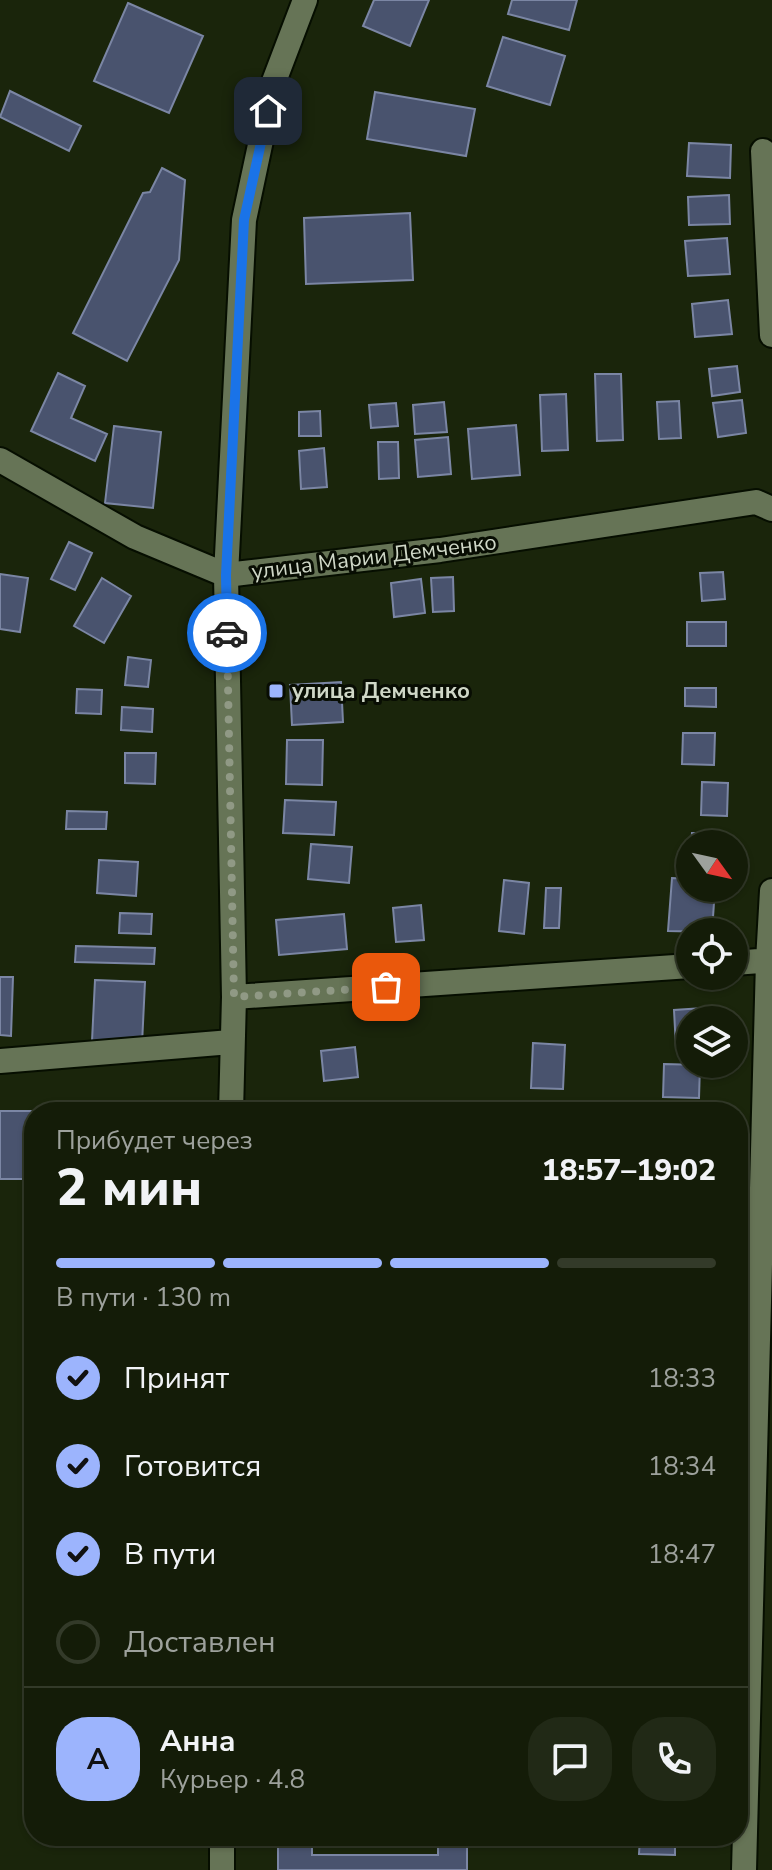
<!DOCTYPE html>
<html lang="ru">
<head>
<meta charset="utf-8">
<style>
	:root { --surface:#141c08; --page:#212916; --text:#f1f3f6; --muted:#9da19c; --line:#333a29; --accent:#9cb4fd }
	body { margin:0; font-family:"Nunito Sans",sans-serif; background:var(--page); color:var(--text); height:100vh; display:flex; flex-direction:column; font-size:30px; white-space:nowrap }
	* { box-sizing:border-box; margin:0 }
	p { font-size:26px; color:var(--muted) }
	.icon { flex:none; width:44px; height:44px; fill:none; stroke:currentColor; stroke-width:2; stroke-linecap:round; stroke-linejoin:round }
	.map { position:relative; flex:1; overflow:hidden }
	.drawer { position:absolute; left:24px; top:1102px; width:724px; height:744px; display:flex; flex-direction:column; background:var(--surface); border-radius:32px; box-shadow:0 2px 6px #0004,0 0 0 2px var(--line) }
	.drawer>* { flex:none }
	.needle { width:52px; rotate:123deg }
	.tools { position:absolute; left:676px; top:830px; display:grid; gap:16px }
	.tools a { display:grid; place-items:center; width:72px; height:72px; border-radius:50%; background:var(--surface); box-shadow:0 2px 6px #0004,0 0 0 2px var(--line); font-size:40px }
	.pin { position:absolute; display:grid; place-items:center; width:68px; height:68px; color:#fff; margin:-34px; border-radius:16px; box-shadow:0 4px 12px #0006 }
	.courier { position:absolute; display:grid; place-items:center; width:80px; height:80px; margin:-40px; border:6px solid #1a73e8; border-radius:50%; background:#fff; color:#222; box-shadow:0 2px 10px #0007 }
	.overview em { font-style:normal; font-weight:800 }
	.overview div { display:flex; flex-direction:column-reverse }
	.overview { display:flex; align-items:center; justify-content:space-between; height:136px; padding:0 32px }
	h1 { font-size:52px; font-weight:800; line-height:60px }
	.bar { display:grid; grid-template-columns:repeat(4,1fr); gap:12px 8px; align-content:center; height:96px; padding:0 32px }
	.bar i { height:10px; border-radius:6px; background:var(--line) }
	.bar .active { background:var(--accent) }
	.bar p { grid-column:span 4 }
	.line { display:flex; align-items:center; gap:20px; padding:0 32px; border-top:2px solid var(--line) }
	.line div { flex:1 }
	.round { display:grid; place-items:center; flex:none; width:84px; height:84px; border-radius:32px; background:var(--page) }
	ol { padding:0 32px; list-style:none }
	li { display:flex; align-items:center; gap:24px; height:88px }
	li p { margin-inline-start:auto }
	li .icon { padding:8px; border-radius:50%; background:var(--accent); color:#111; stroke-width:4 }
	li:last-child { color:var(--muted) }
	li i { width:44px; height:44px; border:4px solid var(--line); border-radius:50% }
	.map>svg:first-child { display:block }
</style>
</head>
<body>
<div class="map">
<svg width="772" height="1870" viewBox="0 0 772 1870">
	<rect width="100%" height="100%" fill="#1a250b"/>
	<path fill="#49536e" stroke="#7b86a4" stroke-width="2" d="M374,0H429L410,46L363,26Z
		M512,0H577L569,30L508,14Z
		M128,3L203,36L169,113L94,81Z
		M503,37L565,56L550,105L487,86Z
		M10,91L81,126L69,151L0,117Z
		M375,92L475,109L466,156L367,139Z
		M689,143L731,145L730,178L687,176Z
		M162,168L185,180L179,260L127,361L73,333L143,193L150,192Z
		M729,195L730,224L689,225L688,197Z
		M410,213L413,280L306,284L304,218Z
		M727,238L730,274L688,276L685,241Z
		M728,300L732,334L695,337L692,304Z
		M737,366L740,392L712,396L709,369Z
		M58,373L85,386L71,418L107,434L95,461L31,431Z
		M595,374H621L623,440L597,441Z
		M566,394L568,450L542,451L540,395Z
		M742,400L746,433L718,437L713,403Z
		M679,401L681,438L659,439L657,402Z
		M444,402L447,432L415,434L413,405Z
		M396,403L398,426L371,428L369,405Z
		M320,411L321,436H299V412Z
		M516,425L520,475L472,479L468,429Z
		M114,426L161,432L153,508L105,503Z
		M448,437L451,474L418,477L415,440Z
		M378,442H398L399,478L379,479Z
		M324,448L327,487L301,489L299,451Z
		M69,542L92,553L75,590L51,579Z
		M723,572L725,599L702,601L700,573Z
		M0,574L28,578L20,632L0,629Z
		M453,577L454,611L433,612L431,578Z
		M102,578L131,596L104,643L74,626Z
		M421,579L425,613L394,617L391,583Z
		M687,622H726V646H687Z
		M128,657L151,660L148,687L125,685Z
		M341,682L343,722L292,725L290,685Z
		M685,688H716V707L685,706Z
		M77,689L102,690L101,714L76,713Z
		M122,707L153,709L152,732L121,730Z
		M683,733H715L714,765L682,764Z
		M287,740H323L322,785L286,784Z
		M125,753H156L155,784L125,783Z
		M702,782L728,783L727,816L701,815Z
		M285,800L336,802L334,835L283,833Z
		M67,811L107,812L106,829H66Z
		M692,833L720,834V844H691Z
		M311,844L352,847L349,883L308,879Z
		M99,860L138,862L136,896L97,893Z
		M672,878L690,879V888H715L712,932L668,931Z
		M504,880L529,883L524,934L499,931Z
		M546,888H561L559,928H544Z
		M421,905L424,940L396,942L393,908Z
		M120,913L152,914L151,934L119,933Z
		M344,914L347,949L279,955L276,920Z
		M76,946L155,948L154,964L75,962Z
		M0,977H13L11,1036L0,1035Z
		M95,980L145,982L142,1044L92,1041Z
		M703,1008V1020H690V1047L676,1048L674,1010Z
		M533,1043L565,1045L563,1089L531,1088Z
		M355,1047L358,1077L324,1081L321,1051Z
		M664,1064L700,1065L699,1098L663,1097Z
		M295,1102L336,1106L335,1112H294Z
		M673,1107L705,1108L704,1112H673Z
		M406,1109L481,1111V1112H406Z
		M0,1111H132V1112H34V1179H0Z
		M65,1836H102L101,1840Z
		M108,1836H152L151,1847L108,1845Z
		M438,1836H467V1870H278V1840H312V1855H438Z
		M640,1836H675V1855L639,1854Z"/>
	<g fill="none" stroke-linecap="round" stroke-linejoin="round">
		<g stroke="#060e00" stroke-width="28">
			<path id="minor" d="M763,151L772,335
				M0,460L135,537L226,575L440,550L756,502L772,509
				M734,963L772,960
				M234,997L690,966
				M0,1061L231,1042
				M231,1112L234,997L226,575L244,220L273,84L305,0
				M222,1870V1836
				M744,1870L768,961L772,891"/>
		</g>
		<use href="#minor" stroke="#667456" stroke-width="24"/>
	</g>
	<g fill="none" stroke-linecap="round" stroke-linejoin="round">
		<path stroke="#909985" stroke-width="8" stroke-dasharray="0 14.4" d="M227,633L234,997L386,987"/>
		<path stroke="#1a73e8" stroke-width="10" d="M227,633L226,575L244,220L268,111"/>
	</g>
	<rect fill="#9cb4fd" stroke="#080d03" stroke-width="3" x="268" y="683" width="16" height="16" rx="4"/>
	<g text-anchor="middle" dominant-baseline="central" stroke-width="6" stroke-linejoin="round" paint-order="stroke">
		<g font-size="22" fill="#cfd7c7" stroke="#080d03">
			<text transform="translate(374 557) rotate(-7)">улица Марии Демченко</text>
		</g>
		<g font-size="22" font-weight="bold" fill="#cfd7c7" stroke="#080d03" text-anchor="start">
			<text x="292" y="691">улица Демченко</text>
		</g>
	</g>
</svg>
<div class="tools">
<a><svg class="needle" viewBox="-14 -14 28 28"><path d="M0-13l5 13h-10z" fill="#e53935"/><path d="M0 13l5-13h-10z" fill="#9da19c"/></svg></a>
<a><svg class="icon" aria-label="locate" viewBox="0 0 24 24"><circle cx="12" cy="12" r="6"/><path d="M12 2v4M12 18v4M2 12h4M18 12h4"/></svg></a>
<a><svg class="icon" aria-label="layers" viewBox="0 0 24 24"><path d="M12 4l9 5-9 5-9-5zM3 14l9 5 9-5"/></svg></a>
</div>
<div class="pin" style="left:386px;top:987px;background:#ea580c"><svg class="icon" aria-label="bag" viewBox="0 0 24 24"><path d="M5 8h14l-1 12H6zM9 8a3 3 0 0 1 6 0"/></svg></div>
<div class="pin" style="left:268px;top:111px;background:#1f2937"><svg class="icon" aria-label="home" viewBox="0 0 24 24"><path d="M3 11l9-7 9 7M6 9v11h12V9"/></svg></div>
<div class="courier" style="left:227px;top:633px"><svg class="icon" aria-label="car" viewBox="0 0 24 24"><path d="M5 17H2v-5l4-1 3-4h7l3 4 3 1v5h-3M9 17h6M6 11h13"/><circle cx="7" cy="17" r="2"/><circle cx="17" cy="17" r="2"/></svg></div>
<section class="drawer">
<div class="overview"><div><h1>2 мин</h1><p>Прибудет через</p></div><em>18:57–19:02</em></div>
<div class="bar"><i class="active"></i><i class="active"></i><i class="active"></i><i></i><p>В пути · 130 m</p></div>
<ol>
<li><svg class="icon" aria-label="check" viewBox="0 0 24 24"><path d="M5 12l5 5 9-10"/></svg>Принят<p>18:33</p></li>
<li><svg class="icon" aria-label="check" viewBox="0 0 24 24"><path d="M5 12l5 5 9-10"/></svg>Готовится<p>18:34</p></li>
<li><svg class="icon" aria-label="check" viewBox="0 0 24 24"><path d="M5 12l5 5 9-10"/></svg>В пути<p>18:47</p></li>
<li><i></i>Доставлен</li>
</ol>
<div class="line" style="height:144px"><b class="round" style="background:var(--accent);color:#111">А</b><div><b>Анна</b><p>Курьер · 4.8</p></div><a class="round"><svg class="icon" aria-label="chat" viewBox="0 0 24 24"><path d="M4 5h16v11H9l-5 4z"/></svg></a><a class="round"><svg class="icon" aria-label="phone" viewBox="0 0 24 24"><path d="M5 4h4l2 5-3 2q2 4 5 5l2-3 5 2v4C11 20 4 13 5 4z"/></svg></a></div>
</section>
</div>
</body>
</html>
